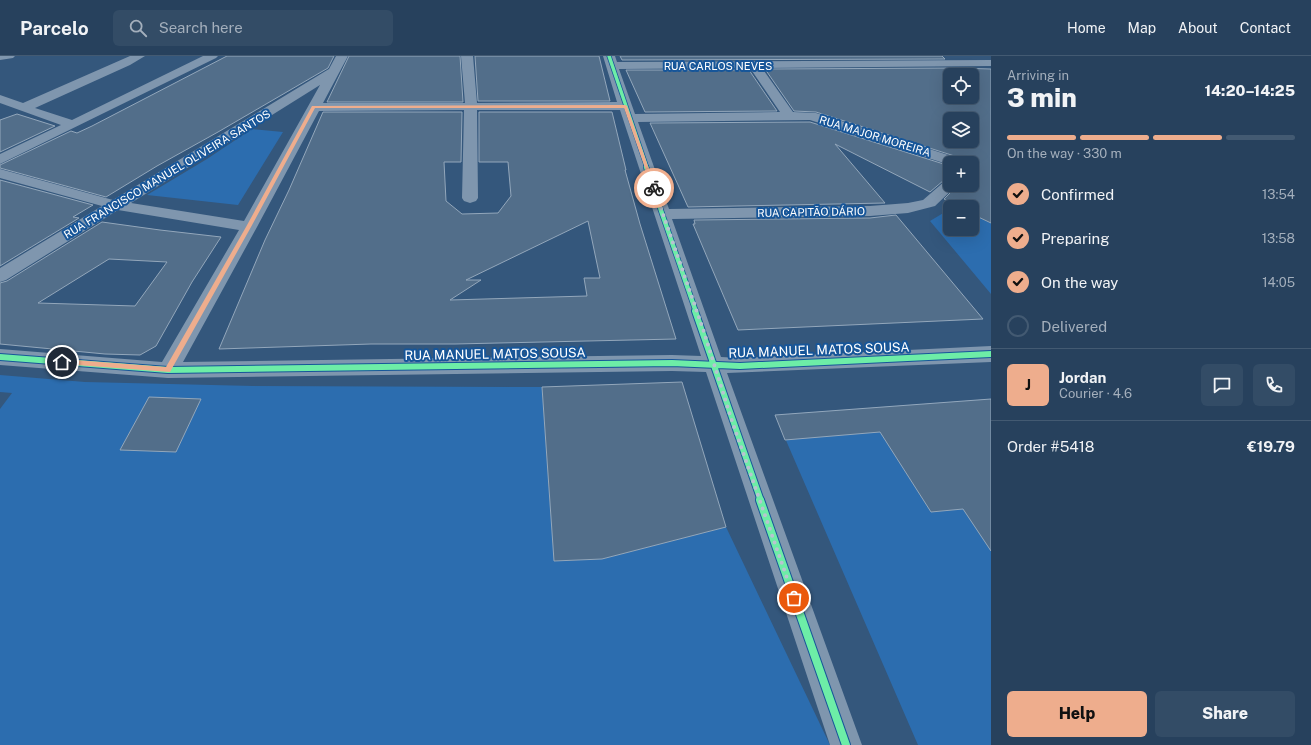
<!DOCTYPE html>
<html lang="en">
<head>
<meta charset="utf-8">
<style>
	:root { --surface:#27415d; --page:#334c66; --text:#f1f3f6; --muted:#a4afbc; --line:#435a72; --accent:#eead8d }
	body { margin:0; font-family:"Public Sans",sans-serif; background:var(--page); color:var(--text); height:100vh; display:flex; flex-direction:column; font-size:15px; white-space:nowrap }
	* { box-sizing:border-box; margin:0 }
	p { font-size:13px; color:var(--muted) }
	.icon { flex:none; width:22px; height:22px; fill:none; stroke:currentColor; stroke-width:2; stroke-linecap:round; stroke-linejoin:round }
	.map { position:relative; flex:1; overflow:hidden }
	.panel { display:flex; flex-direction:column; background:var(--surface); width:320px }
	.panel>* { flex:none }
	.fabs { position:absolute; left:943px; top:12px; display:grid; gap:8px }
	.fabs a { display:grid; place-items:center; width:36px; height:36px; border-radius:6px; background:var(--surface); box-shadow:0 4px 16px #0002,0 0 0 1px var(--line); font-size:20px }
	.pin { position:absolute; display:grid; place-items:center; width:34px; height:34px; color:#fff; margin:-17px; border:2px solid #fff; border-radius:50%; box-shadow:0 1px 4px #0007 }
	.courier { position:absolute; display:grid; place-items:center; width:40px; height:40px; margin:-20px; border:3px solid #eead8d; border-radius:50%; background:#fff; color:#222; box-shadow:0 1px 5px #0007 }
	.overview em { font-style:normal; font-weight:800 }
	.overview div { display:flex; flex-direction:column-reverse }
	.overview { display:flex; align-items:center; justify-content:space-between; height:68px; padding:0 16px }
	h1 { font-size:26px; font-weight:800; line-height:30px }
	.bar { display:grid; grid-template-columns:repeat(4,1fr); gap:6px 4px; align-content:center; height:48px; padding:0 16px }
	.bar i { height:5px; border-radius:3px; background:var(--line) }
	.bar .selected { background:var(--accent) }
	.bar p { grid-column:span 4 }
	.line { display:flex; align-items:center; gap:10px; padding:0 16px; border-top:1px solid var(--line) }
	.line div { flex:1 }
	.round { display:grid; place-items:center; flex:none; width:42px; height:42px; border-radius:6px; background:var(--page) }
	ol { padding:0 16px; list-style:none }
	li { display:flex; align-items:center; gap:12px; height:44px }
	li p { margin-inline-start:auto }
	li .icon { padding:4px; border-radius:50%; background:var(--accent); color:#111; stroke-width:4 }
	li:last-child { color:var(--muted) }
	li i { width:22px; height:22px; border:2px solid var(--line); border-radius:50% }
	.primary-button { display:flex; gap:8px; margin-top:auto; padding:8px 16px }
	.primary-button a { flex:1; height:46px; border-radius:6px; background:var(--accent); color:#111; font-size:16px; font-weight:800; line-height:46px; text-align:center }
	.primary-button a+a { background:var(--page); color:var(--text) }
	header { display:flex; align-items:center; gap:24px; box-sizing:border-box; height:56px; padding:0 20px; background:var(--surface); border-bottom:1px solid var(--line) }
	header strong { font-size:19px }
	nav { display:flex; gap:22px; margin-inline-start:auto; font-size:14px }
	.search { width:280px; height:36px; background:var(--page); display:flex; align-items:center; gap:10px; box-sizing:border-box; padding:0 14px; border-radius:6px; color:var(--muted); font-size:15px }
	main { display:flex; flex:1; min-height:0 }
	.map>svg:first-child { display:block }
</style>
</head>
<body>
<header>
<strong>Parcelo</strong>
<div class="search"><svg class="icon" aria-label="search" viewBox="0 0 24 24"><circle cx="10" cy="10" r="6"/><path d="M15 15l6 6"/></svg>Search here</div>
<nav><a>Home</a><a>Map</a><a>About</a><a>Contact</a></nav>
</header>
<main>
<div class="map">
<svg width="991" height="689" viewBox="0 0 991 689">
	<rect width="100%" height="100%" fill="#34577c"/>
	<path fill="#2c6daf" d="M252,73L283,76L238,149L147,139L207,103Z
		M950,153V173H972V158L991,167V238L930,165Z
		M0,319L85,326L254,330L542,331L554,505L602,503L726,471L830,689H0V353L12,337L0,336Z
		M991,343V689H918L775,359Z"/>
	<path fill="#526e8a" stroke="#93a7bb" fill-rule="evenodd" d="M227,0H334L328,12L218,76L157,110L106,141L0,112V109L71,75L77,77L92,70Z
		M349,0H460L463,46H327Z
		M475,0H599L610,45H478Z
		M620,0H942L945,3L622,4Z
		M957,12L991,13V167L972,158V151H959L944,143L958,129H972V107H967L964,103L816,56L794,55L765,13ZM950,19H972V41H950ZM950,63H972V85H950Z
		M626,14H749L777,55L645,56Z
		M323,56H462L461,106H444L446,145L462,158L498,157L511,140L508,106H479V56H612L626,114H625L640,168L676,283L455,288H371L219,293L265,184L289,134ZM588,165L600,222H584L587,240L450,244L481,224H466Z
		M17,58L55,70L0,96V64Z
		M810,66L950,110V122L944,124L930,136L835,88L885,147L688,151L650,67Z
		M0,124L93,149L73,161L79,162L0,210Z
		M896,159L983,263L738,274L693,168H695L694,164L870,162Z
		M102,166L160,174L221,181L192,226L156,290L140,299L105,298L0,288V227L7,225ZM109,203L167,206L135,250L38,247Z
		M682,326L726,471L602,503L554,505L542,331Z
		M149,341L201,343L176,396L120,394Z
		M991,343V495L963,453L931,456L880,376L785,384L775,359Z"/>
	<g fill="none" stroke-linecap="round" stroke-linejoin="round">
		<path fill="#7f96ae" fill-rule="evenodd" d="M0,0H15L13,2L0,4Z
			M130,0H145L130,9L35,52L72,64L203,0H218L216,2L0,108V98L61,69L0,47V39L23,47Z
			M336,0H348L323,47H465L461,0H473L477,47L617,46L603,0H615L617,6L991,4V10L762,12L793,56L816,57L964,104L966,107H950V109L810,64L638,66L669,153L870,150L908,147L923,144L945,125L950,123V129H957L935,150L908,157L870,160L672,163L721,301L740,302L991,290V306L727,317L862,689H830L706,316L672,315L168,322L0,309V293L162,306L239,174L118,154L6,224L0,226V212L102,150L0,122V113L113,144L329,13ZM750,12L780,56L635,58L619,13ZM320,29L244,165L131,147ZM464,54L462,142L464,145L470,147L476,145L478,142L477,54H620L701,300L672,299L183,306L257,171L319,55Z"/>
		<g stroke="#175699" stroke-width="5">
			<path id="cycleway-far3" d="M609,0L647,112"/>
		</g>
		<g stroke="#175699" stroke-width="6">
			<path id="cycleway-far2" d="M646,111L696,256"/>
		</g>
		<g stroke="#175699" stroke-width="8">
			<path id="cycleway-far1" d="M695,255L761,445
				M0,301L168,314L672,307L740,310L991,298"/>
		</g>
		<g stroke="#175699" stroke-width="10">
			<path id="cycleway" d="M760,444L846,689"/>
		</g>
		<use href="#cycleway-far3" stroke="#6deda7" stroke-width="3.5"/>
		<use href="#cycleway-far2" stroke="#6deda7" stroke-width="4.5"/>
		<use href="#cycleway-far1" stroke="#6deda7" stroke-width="6"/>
		<use href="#cycleway" stroke="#6deda7" stroke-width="8"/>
	</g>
	<path fill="#eead8d" d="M625,49L627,50L656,133L652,132L624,52H315L251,171L170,316L62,308L59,306L62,303L166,311L246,171L312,50Z"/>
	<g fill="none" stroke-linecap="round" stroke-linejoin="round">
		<path stroke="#b8c4d1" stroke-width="4" stroke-dasharray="0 7.2" d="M654,132L703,273L732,365L794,542"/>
	</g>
	<g text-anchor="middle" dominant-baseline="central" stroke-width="4" stroke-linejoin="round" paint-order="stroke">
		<g font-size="11" fill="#fff" stroke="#175699">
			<text x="718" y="10">RUA CARLOS NEVES</text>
			<text transform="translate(875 80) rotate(17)">RUA MAJOR MOREIRA</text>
			<text transform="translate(167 118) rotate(-31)">RUA FRANCISCO MANUEL OLIVEIRA SANTOS</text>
			<text transform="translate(811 156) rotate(-1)">RUA CAPITÃO DÁRIO</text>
		</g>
		<g font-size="13" fill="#fff" stroke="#175699">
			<text transform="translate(819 294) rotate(-2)">RUA MANUEL MATOS SOUSA</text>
			<text transform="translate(495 298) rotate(-1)">RUA MANUEL MATOS SOUSA</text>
		</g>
	</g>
</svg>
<div class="fabs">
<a><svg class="icon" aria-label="locate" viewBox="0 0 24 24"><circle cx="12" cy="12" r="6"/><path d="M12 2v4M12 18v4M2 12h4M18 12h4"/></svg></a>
<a><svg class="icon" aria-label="layers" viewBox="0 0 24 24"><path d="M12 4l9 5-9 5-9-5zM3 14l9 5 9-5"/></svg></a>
<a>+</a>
<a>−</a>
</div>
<div class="pin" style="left:794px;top:542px;background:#ea580c"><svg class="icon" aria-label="bag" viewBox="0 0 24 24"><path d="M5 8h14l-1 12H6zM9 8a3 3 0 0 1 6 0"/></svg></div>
<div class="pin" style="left:62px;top:306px;background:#1f2937"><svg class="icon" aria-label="home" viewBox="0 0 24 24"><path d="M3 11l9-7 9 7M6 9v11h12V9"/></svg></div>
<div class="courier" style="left:654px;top:132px"><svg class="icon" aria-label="bike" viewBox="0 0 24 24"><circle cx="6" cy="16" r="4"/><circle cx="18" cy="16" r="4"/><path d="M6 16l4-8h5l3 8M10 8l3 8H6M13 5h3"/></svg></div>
</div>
<section class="panel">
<div class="overview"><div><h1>3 min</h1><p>Arriving in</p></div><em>14:20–14:25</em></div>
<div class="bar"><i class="selected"></i><i class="selected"></i><i class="selected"></i><i></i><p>On the way · 330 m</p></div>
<ol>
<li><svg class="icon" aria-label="check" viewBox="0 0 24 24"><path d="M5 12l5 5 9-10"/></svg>Confirmed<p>13:54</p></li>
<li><svg class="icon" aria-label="check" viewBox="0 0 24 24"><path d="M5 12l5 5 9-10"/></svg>Preparing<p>13:58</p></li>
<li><svg class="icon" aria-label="check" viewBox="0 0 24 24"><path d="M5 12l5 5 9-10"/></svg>On the way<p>14:05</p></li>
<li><i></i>Delivered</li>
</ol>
<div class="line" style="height:72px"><b class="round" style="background:var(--accent);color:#111">J</b><div><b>Jordan</b><p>Courier · 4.6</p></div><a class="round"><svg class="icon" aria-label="chat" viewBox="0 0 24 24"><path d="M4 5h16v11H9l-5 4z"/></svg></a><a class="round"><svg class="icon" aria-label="phone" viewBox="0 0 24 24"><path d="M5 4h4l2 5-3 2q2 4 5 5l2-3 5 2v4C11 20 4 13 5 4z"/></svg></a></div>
<div class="line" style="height:52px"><div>Order #5418</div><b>€19.79</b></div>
<div class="primary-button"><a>Help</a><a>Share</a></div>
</section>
</main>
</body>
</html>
